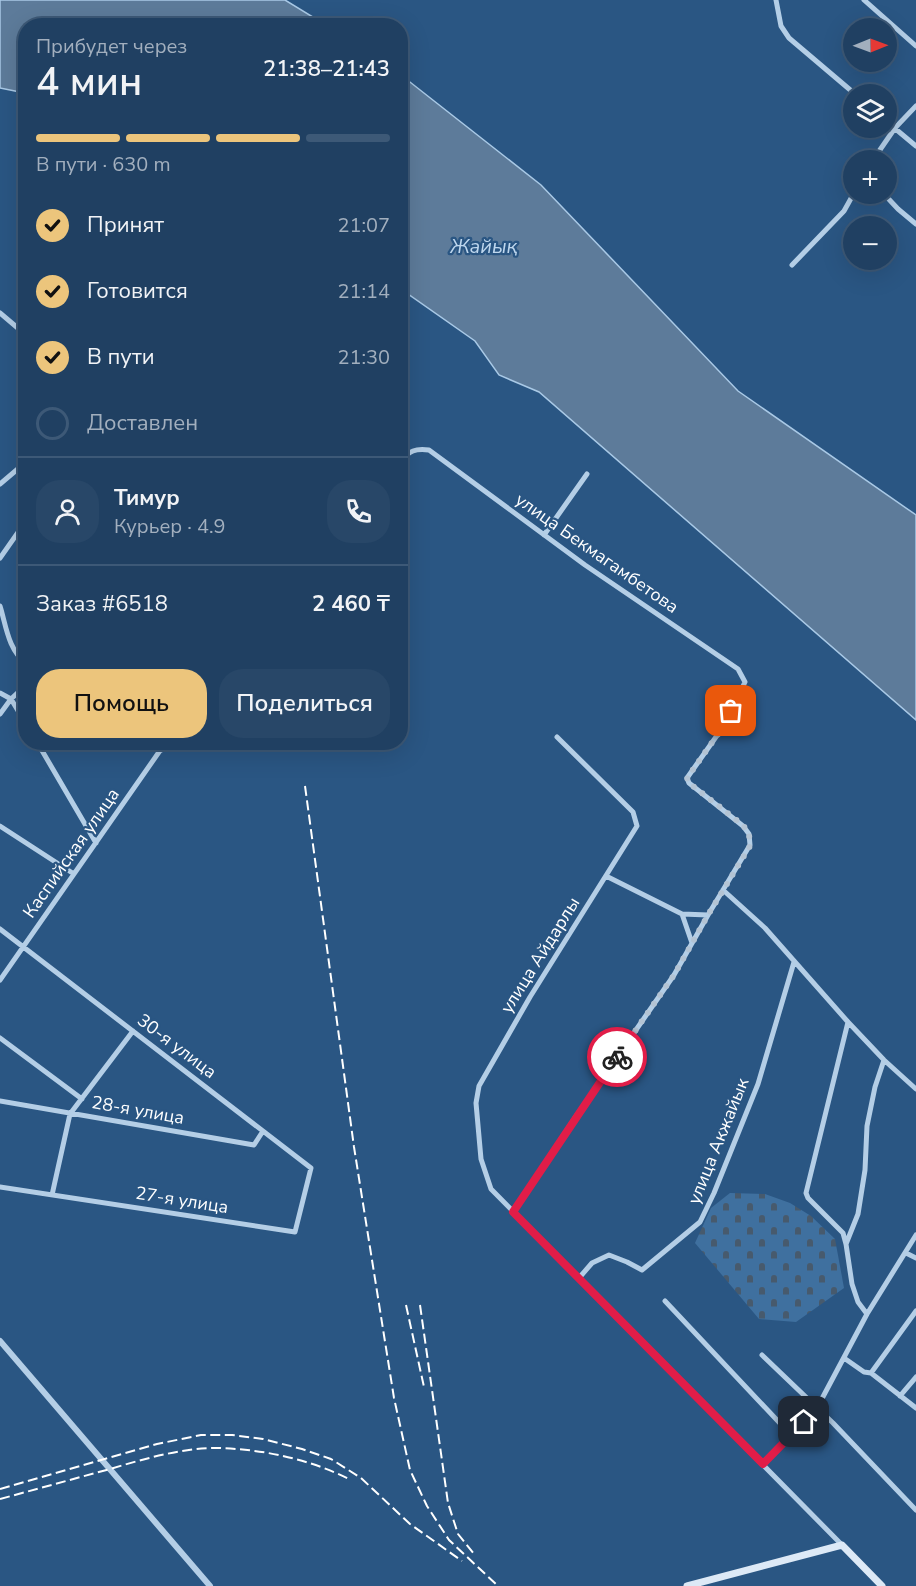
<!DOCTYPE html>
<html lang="ru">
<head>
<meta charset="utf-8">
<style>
	:root { --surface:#204062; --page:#284768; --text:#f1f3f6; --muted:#a2afbe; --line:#3d5977; --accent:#ecc57c }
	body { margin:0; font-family:"Nunito Sans",sans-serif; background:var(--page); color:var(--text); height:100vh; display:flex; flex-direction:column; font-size:22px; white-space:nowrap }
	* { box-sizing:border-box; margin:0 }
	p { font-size:20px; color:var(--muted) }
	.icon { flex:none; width:33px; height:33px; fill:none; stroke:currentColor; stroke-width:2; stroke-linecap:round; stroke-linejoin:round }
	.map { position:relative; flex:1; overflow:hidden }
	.side { position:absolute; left:18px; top:18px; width:390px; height:732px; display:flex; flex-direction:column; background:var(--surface); border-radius:24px; box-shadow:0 6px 24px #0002,0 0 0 2px var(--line) }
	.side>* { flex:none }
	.needle { width:39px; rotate:89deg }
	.tools { position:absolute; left:843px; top:18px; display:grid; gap:12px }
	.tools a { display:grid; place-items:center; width:54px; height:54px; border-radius:50%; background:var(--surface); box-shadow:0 6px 24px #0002,0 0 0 2px var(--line); font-size:30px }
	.pin { position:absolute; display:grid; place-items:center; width:51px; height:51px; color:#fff; margin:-26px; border-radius:12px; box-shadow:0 3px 9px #0006 }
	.courier { position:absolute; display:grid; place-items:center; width:60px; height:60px; margin:-30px; border:4px solid #e11d48; border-radius:50%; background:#fff; color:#222; box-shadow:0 2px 8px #0007 }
	.head em { font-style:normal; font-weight:600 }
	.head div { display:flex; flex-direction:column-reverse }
	.head { display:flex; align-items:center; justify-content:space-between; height:102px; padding:0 18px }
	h1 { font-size:39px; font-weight:600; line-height:45px }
	.bar { display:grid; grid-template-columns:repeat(4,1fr); gap:9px 6px; align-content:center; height:72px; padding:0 18px }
	.bar i { height:8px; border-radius:4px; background:var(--line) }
	.bar .selected { background:var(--accent) }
	.bar p { grid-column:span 4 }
	.line { display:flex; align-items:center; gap:15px; padding:0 18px; border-top:2px solid var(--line) }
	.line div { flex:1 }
	.round { display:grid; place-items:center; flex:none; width:63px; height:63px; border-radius:24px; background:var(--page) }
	ol { padding:0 18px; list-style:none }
	li { display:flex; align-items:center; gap:18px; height:66px }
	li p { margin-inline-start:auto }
	li .icon { padding:6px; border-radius:50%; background:var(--accent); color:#111; stroke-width:4 }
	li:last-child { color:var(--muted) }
	li i { width:33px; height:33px; border:3px solid var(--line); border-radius:50% }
	.primary-button { display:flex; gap:12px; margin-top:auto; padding:12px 18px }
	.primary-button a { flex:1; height:69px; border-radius:24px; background:var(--accent); color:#111; font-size:24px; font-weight:600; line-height:69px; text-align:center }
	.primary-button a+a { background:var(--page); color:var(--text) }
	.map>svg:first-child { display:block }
</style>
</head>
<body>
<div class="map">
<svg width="916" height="1586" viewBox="0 0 916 1586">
	<defs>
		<pattern id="cemetery-stones" width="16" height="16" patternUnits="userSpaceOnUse" patternTransform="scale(1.5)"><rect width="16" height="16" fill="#3f709f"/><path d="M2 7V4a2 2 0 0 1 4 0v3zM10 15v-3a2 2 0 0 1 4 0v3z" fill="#475a6d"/></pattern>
	</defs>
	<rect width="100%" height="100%" fill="#2a5683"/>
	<path fill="url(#cemetery-stones)" d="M730,1193L765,1194L790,1203L811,1216L835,1239L844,1288L796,1322L759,1319L695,1243L711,1208Z"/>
	<path fill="#5d7b9a" stroke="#a9c9e6" stroke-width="1.5" d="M0,0H285L326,25L26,26L25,93L0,88Z
		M401,75L541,185L738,391L916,515V720L539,392L499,375L475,341L401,289Z"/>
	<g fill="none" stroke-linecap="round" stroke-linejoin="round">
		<path stroke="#b4cee6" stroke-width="5" d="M776,0L781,26L789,38L855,94
			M864,0L916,46
			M886,121L916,146
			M873,160L895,128L916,106
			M884,194L898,209L916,224
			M792,265L844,211L854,193
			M0,313L26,335
			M400,461C410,451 415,448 429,450L585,565L738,669L745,682L723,727L687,778L689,783L743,826L749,834L750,845L708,915L674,975L575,1118L513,1212
			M0,484L26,462
			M544,535L587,474
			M0,558L26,521
			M0,606C6,625 8,650 26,663
			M0,693L11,699L26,724
			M0,714L11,699L26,685
			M557,737L633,812L637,826L530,997L479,1086L476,1103L481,1159L491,1189L842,1545
			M37,742L96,843
			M149,742L161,750
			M0,826L74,874
			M606,876L682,914L692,943
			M723,890L765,928L848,1022L884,1060L916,1089
			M682,914L708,915
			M0,929L311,1168L295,1232L0,1187
			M0,980L166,742
			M848,1022L806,1193L808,1198L843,1233L846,1244L852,1284L858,1302L867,1314
			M0,1038L82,1099
			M0,1101L254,1145L263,1131
			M52,1195L70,1114L133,1031
			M846,1244L858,1214L865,1170L867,1126L875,1087L884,1060
			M906,1253L916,1258
			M579,1278L592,1263L609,1255L627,1262L642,1270L700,1222L714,1193L758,1084L794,962
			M665,1301L791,1435
			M762,1355L833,1423L916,1510
			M844,1358L864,1372L871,1373L916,1408
			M871,1373L916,1311
			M900,1396L916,1377
			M763,1464L817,1408L867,1314L916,1235"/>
		<path stroke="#b4cee6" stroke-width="6" d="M0,1341L210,1586"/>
		<path stroke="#dde9f6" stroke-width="7" d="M687,1586L842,1545L882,1586"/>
		<path stroke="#fff" stroke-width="2" stroke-dasharray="10 4.5" stroke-linecap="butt" d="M305,786L354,1147L394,1398L410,1470L427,1506L449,1540L498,1586
			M406,1305L424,1387
			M420,1305L448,1503L458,1534L474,1554
			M0,1489L157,1444L201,1435H232L263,1439L302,1449L331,1459L361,1478L410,1524L462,1561
			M0,1499C37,1489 73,1479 110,1469C144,1459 181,1448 217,1448C262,1449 309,1459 349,1479"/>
	</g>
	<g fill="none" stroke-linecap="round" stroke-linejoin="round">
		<path stroke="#b4c4d4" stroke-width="6" stroke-dasharray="0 10.8" d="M617,1057L674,975L708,915L750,846L749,834L743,825L689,783L687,778L723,727L731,711"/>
		<path stroke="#e11d48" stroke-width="8" d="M617,1057L513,1212L763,1464L804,1422"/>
	</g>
	<g text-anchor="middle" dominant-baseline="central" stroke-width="4.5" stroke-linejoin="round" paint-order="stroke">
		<g font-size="18" fill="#fff" stroke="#2a5683">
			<text transform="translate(597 553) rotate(35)">улица Бекмагамбетова</text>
			<text transform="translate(71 853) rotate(-55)">Каспийская улица</text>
			<text transform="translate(540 955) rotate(-58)">улица Айдарлы</text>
			<text transform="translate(177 1046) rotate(37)">30-я улица</text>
			<text transform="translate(138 1110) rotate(10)">28-я улица</text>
			<text transform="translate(718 1141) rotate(-68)">улица Акжайык</text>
			<text transform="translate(182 1200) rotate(9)">27-я улица</text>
		</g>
		<g font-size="20" font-style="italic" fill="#bfd7ee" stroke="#2a5683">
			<text x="484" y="246">Жайық</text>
		</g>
	</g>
</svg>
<div class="tools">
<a><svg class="needle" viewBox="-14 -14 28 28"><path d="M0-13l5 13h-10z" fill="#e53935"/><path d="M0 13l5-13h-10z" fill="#a2afbe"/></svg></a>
<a><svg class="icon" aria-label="layers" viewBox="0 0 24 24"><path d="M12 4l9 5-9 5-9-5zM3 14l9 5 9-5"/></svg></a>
<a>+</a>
<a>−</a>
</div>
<div class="pin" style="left:731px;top:711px;background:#ea580c"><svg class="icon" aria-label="bag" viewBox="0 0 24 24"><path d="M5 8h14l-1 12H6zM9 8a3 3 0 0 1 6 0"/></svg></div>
<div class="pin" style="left:804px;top:1422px;background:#1f2937"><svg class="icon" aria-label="home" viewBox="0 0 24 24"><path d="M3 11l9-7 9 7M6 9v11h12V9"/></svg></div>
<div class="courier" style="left:617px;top:1057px"><svg class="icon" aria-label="bike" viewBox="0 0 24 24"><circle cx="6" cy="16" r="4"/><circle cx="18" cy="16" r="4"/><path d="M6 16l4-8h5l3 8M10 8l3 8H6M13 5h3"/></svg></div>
<section class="side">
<div class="head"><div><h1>4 мин</h1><p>Прибудет через</p></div><em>21:38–21:43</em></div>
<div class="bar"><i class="selected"></i><i class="selected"></i><i class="selected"></i><i></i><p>В пути · 630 m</p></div>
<ol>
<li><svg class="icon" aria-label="check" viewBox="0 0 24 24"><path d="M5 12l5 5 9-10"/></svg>Принят<p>21:07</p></li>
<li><svg class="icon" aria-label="check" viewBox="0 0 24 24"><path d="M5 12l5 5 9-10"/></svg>Готовится<p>21:14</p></li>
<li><svg class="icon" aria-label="check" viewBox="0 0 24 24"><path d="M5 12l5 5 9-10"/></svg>В пути<p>21:30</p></li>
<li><i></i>Доставлен</li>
</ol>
<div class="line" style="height:108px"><a class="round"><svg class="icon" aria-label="person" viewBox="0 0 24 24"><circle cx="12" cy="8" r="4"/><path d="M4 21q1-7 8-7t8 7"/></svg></a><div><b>Тимур</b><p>Курьер · 4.9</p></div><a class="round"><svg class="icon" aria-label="phone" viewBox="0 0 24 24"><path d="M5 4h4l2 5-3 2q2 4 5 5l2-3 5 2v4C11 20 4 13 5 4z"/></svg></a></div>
<div class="line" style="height:78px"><div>Заказ #6518</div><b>2 460 ₸</b></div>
<div class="primary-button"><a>Помощь</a><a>Поделиться</a></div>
</section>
</div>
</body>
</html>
